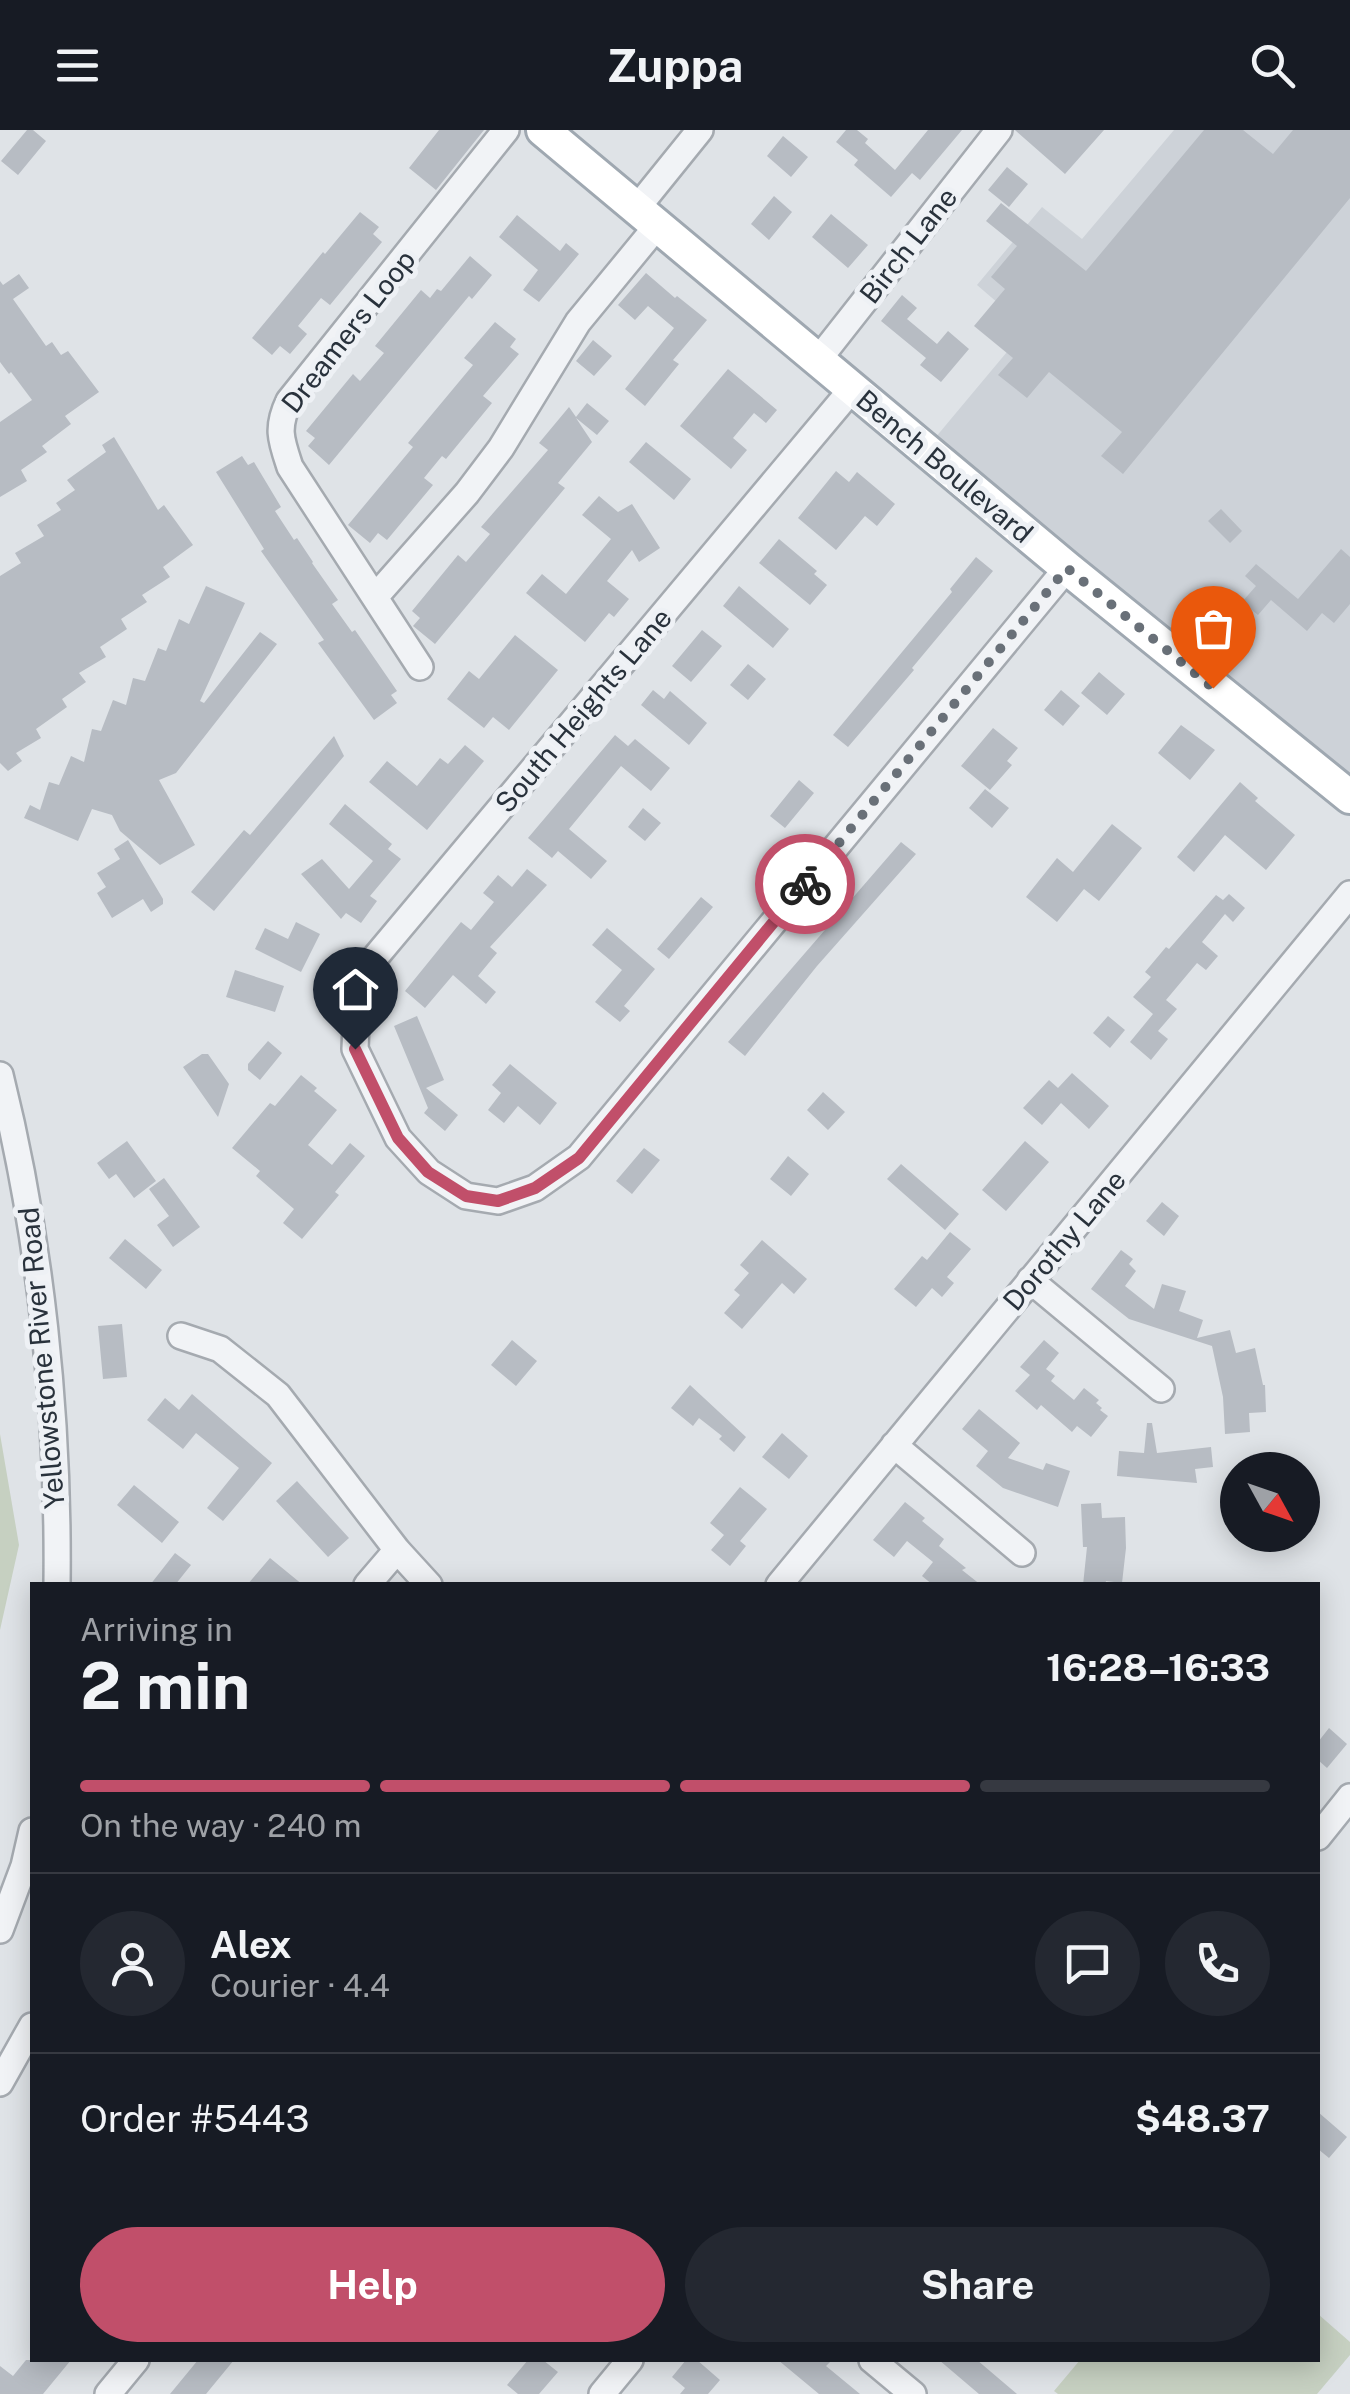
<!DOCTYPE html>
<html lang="en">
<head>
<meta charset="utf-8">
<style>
	:root { --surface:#171b24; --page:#242831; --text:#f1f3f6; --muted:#9ea1a6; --line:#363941; --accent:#c14f6a }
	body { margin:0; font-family:"Public Sans",sans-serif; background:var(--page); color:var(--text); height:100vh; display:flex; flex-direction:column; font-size:38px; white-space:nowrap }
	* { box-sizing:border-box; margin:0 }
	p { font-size:32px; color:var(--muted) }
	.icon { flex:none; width:55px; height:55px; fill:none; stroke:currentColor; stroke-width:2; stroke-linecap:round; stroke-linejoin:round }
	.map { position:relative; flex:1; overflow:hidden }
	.drawer { position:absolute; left:30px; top:1452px; width:1290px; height:780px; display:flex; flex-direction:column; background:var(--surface); border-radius:0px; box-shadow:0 5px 25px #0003 }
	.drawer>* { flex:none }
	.needle { width:65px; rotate:130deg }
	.buttons { position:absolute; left:1220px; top:1322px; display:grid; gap:20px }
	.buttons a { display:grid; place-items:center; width:100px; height:100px; border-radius:50%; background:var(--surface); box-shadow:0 5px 25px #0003; font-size:50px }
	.pin { position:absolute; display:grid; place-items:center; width:85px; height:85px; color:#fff; margin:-102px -42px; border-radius:50% 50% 50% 0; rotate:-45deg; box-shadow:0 0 10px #0007 }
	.pin .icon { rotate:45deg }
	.courier { position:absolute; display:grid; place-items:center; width:100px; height:100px; margin:-50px; border:8px solid #c14f6a; border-radius:50%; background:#fff; color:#222; box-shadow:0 2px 12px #0007 }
	.head em { font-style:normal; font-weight:700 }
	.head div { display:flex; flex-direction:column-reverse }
	.head { display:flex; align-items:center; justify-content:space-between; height:170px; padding:0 50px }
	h1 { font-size:65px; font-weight:700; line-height:75px }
	.bar { display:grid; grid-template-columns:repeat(4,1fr); gap:15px 10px; align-content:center; height:120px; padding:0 50px }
	.bar i { height:12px; border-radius:8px; background:var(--line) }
	.bar .on { background:var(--accent) }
	.bar p { grid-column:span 4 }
	.line { display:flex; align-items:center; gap:25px; padding:0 50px; border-top:2px solid var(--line) }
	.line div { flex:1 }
	.round { display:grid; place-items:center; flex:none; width:105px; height:105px; border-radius:52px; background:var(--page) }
	.action { display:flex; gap:20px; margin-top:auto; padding:20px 50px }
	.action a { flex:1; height:115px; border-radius:60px; background:var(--accent); color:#fff; font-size:40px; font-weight:700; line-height:115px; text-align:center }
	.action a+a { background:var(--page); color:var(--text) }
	header { display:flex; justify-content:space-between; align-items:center; height:130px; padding:0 50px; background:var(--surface); font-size:45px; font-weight:700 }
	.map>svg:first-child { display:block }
</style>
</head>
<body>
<header><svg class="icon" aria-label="menu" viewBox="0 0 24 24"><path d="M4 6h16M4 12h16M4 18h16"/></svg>Zuppa<svg class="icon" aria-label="search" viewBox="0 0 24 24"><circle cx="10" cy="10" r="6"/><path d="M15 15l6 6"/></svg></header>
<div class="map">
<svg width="1350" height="2264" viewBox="0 0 1350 2264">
	<rect width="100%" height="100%" fill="#dfe3e7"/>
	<path fill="#cdd2d8" d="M1174,0H1350V667L925,320L1027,198L977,155L1042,77L1082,109Z"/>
	<path fill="#c6d0c1" d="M0,1304L19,1415L0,1500Z
		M1318,2184L1350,2212V2225L1317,2264H1058L1054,2261L1080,2230H1318Z"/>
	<path fill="#b7bcc3" d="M27,0H33L46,11L18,45L1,31Z
		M439,0H484L436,60L409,38Z
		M846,0H857L868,9L865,13L895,40L928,0H962L920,50L912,43L891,67L854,35L858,30L836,12Z
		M1015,0H1104L1065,44Z
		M1204,0H1243L1273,24L1293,0H1350V68L1123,344L1101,326L1122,302L1049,242L1027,268L998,245L1013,228L974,196L1005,159L991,147L1017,116L986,91L1001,73L1086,141Z
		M783,6L808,27L791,47L767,26Z
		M1007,37L1028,54L1009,77L988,60Z
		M774,66L792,82L769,110L751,94Z
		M360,82L379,97L373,104L382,112L330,175L321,168L298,196L307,204L290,224L280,216L272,225L252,208L323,122L325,124Z
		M831,84L868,115L848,138L812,107Z
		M517,85L560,121L566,113L579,124L539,172L523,160L538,140L499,107Z
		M470,126L492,145L472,169L469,166L329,335L308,316L315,308L306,301L353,244L360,251L384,223L375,216L421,160L430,168L437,159L441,161Z
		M646,143L675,168L677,166L707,190L673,230L679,234L645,276L625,259L674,198L648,176L635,190L618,175Z
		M19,144L29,158L13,169L46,216L52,212L61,225L68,221L99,262L65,286L71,294L42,316L47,322L21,340L27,351L0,367V292L32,270L11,242L9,244L0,232V151L3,155Z
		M902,165L917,178L907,189L937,214L948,201L969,219L941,252L920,235L926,228L881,191Z
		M495,192L516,209L510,217L519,224L483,266L492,273L446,329L442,326L424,348L433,355L387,410L378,403L370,413L348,395L413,317L408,313L473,235L464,228Z
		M593,210L612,226L594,246L576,231Z
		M728,239L777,280L766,293L754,283L733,308L747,320L731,339L680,296Z
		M587,273L609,291L597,305L576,288L592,312L558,353L565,358L435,514L413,496L420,488L412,481L458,425L466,432L490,404L481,397L548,320L539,313L569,277L576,287Z
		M114,307L158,380L164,375L193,415L163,437L170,447L142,465L147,472L121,489L127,499L100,517L106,527L79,543L86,552L62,569L67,577L36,599L41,608L16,623L22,631L8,641L0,633V446L21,433L15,423L44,406L37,395L61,380L56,373L75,360L67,350L106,322L102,315Z
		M646,312L691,349L674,370L629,332Z
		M242,326L248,335L254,332L281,377L275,381L294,410L297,408L313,432L312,433L338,470L332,474L352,502L355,500L397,561L391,565L397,573L374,590L318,513L324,510L261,421L264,419L216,342Z
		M836,341L849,352L857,342L895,374L877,396L865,386L836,420L798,388Z
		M599,366L618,382L632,374L660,418L639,432L632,420L607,451L629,469L614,487L609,483L585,512L526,463L542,444L566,464L611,409L582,385Z
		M1221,379L1242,401L1230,413L1208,391Z
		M779,409L817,441L814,444L827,455L810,475L759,433Z
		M1341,419L1350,427V474L1334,493L1322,483L1307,501L1271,470L1258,485L1242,472L1256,456L1245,446L1256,434L1298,469Z
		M976,427L993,441L912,538L914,540L848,617L833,605L952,462L950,459Z
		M206,456L245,473L200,571L204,573L260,502L277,514L176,643L159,650L195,715L160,735L120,701L112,685L92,679L78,711L24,688L30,675L40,680L49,652L59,655L71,626L84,632L92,599L101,601L113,570L126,575L133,548L145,551L158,518L166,521L179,489L189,494Z
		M739,456L789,499L773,518L723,476Z
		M702,500L722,516L691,552L672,536Z
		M515,505L558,540L509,600L493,587L484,598L447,569L469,541L479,549Z
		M748,534L766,549L748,570L730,555Z
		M1099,542L1125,564L1107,585L1081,563Z
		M653,560L664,569L670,561L707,593L689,615L641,575Z
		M1061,560L1080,576L1063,596L1044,580Z
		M1181,595L1215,620L1190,650L1158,623Z
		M993,598L1018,618L1007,631L1012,635L990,660L961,636Z
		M615,605L628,616L635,609L670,638L651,661L621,636L569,699L607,731L591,749L558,721L552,728L528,708Z
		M334,606L344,626L214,781L191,762L244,700L250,705Z
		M465,615L484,631L427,700L369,652L387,631L417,656L440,628L448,634Z
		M799,650L814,663L785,698L770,686Z
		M1240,652L1258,668L1255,671L1295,705L1266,740L1225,705L1194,742L1177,727Z
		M985,659L1009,678L992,698L969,678Z
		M345,674L392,714L388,719L401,729L370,766L377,771L361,793L346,783L341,789L301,744L322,729L349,759L373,731L329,694Z
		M643,678L661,693L645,711L628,697Z
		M1112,694L1142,718L1099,771L1084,759L1057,792L1026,767L1057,728L1073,742Z
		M128,710L163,769V774L151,782L143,769L112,788L97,763L106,757L97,743L120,729L114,719Z
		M901,712L916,724L817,836L745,926L728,912Z
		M527,739L547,755L490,817L497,823L478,846L496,862L486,874L453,845L425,878L405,861L461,792L471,800L494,772L483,763L498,745L512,757Z
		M1229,764L1245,778L1233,792L1225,784L1202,812L1218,826L1206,840L1197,833L1166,870L1177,879L1158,901L1168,909L1151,930L1130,912L1153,884L1133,867L1151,847L1145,842L1166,817L1169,819L1216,765L1223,770Z
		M701,767L713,777L669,829L657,819Z
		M296,792L320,804L301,842L255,819L265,798L288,809Z
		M607,798L655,839L624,876L630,881L620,892L595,872L622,840L592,815Z
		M235,840L284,856L275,882L226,867Z
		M417,886L444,950L426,958L458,985L445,1001L424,983L428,978L394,896Z
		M1108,886L1125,900L1110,918L1093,903Z
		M268,911L282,923L260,950L248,940V934Z
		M202,924H208L229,954L218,987L183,937Z
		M510,934L557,973L540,995L518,976L504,993L488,980L501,963L492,955Z
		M1072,943L1109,976L1089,999L1061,973L1042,995L1023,978L1049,950L1058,958Z
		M301,945L317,958L314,961L337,980L308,1015L332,1035L350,1013L365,1026L335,1062L339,1065L302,1109L283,1093L294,1079L256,1046L260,1041L232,1018L270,973L275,976Z
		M823,962L845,982L828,1000L807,980Z
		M127,1011L156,1051L134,1068L116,1044L109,1049L97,1033Z
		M1025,1011L1049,1032L1006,1081L982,1060Z
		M644,1018L660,1030L632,1064L616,1051Z
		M788,1026L809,1044L791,1066L770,1049Z
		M901,1034L959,1084L945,1100L887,1049Z
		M164,1048L200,1097L173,1117L157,1095L169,1086L149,1059Z
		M1162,1072L1179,1086L1164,1106L1146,1091Z
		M950,1102L971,1119L947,1147L954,1153L942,1167L932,1158L916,1177L894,1159L922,1126L927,1130Z
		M125,1109L162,1140L146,1159L109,1128Z
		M762,1110L807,1149L794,1164L782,1153L742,1199L724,1183L740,1165L734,1160L749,1143L740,1135Z
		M1121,1120L1133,1129L1129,1134L1136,1141L1125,1156L1154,1179L1162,1154L1186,1161L1179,1181L1203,1190L1197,1208L1230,1200L1236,1223L1255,1218L1263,1255H1265L1266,1282L1249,1283L1250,1302L1225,1304L1223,1267L1212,1216L1129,1189L1091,1159Z
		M122,1194L127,1247L103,1249L98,1196Z
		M512,1210L537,1231L516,1256L491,1235Z
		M1044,1210L1059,1223L1046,1239L1055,1246L1051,1251L1074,1270L1084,1258L1099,1270L1096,1273L1102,1278L1100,1280L1108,1286L1091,1307L1077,1296L1072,1302L1041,1275L1037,1280L1015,1261L1030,1245L1020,1237Z
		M690,1255L746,1307L734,1322L719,1309L722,1306L699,1288L693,1296L671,1278Z
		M192,1264L272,1333L223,1391L207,1378L239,1338L196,1303L183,1319L147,1290L165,1268L179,1280Z
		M979,1279L1020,1313L1008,1328L1043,1340L1046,1333L1070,1341L1058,1377L1003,1358L976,1336L988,1321L962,1299Z
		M1147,1293H1152L1157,1323L1211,1317L1213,1337L1195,1339L1197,1353L1117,1346L1119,1321L1144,1323Z
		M782,1303L808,1326L789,1349L762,1327Z
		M297,1351L349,1408L328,1427L276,1371Z
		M134,1355L179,1392L162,1413L117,1375Z
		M740,1357L767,1379L740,1411L746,1416L730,1436L711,1420L724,1405L710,1393Z
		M905,1372L925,1388L922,1391L944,1409L939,1416L966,1438L962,1440L981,1455H933L922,1446L933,1432L907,1411L894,1427L873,1410Z
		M1101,1373L1102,1388L1125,1387L1126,1418L1122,1453L1106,1451L1105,1455H1083L1087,1417H1083L1081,1374Z
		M175,1423L191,1435L175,1455H150Z
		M270,1428L303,1455H247Z
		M1329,1598L1347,1614L1327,1638L1318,1630V1612Z
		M1318,1982L1347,2007L1329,2028L1318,2019Z
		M26,2230H71L43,2264H0V2236L13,2246Z
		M198,2230H234L206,2264H170Z
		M528,2230H543L558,2242L539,2264H518L507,2255Z
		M686,2230H697L720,2250L708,2264H680L685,2258L672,2247Z
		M778,2230H832L826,2236L860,2264H819Z
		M939,2230H977L1017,2264H979Z"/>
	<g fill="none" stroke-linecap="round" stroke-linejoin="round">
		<g stroke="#a5aab0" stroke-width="30">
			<path id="minor" d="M637,78L700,0
				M818,230L999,0
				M852,259L373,830L357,870L355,919L398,1008L429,1042L466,1066L498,1071L535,1058L579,1027L1067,438
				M376,466L467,363L501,318L578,192L657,96
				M420,537L290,337C281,310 276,298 289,271L506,0
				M0,945C41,1109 59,1286 57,1455
				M1030,1150L1161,1259
				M181,1206L220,1219L278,1265L397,1420L429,1455
				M894,1315L1022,1423
				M367,1455L397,1420
				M779,1455L1350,764
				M1318,1707L1350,1667
				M0,1800L24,1736L32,1701
				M0,1953L32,1896
				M872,2230L913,2264
				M108,2264L136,2230
				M602,2264L630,2230"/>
		</g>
		<g stroke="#9fa8b1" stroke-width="38">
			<path id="major" d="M543,0L1067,438L1350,667"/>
		</g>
		<use href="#minor" stroke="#f1f3f6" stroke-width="25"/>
		<use href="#major" stroke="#fff" stroke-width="32"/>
	</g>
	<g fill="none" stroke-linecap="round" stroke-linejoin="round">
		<path stroke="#697078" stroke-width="10" stroke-dasharray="0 18" d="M805,754L1067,438L1213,558"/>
		<path stroke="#c14f6a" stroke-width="12" d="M355,919L398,1008L428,1042L466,1066L498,1071L535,1058L579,1028L805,754"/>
	</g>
	<g text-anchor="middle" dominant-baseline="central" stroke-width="10" stroke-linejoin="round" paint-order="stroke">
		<g font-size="28" fill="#29323c" stroke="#eef1f5">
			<text transform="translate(908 115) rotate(-52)">Birch Lane</text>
			<text transform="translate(348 201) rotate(-52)">Dreamers Loop</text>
			<text transform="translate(945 336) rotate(40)">Bench Boulevard</text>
			<text transform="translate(583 580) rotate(-50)">South Heights Lane</text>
			<text transform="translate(1064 1110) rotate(-50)">Dorothy Lane</text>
			<text transform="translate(41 1228) rotate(-95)">Yellowstone River Road</text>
		</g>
	</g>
</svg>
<div class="buttons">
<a><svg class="needle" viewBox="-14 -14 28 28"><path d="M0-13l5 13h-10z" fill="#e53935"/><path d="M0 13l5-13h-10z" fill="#9ea1a6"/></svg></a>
</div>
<div class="pin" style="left:1213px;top:558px;background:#ea580c"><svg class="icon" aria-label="bag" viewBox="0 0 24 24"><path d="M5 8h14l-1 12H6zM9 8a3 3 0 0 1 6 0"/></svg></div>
<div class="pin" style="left:355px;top:919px;background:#1f2937"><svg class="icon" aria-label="home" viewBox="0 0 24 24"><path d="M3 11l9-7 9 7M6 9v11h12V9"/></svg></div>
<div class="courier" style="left:805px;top:754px"><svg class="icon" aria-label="bike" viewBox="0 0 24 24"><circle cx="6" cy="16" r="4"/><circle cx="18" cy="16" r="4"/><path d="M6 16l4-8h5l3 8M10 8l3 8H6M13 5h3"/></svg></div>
<section class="drawer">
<div class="head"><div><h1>2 min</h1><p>Arriving in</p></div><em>16:28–16:33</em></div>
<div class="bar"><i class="on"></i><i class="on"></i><i class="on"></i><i></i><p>On the way · 240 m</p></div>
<div class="line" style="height:180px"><a class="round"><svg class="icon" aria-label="person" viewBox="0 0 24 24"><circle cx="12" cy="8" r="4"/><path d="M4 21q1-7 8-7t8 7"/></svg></a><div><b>Alex</b><p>Courier · 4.4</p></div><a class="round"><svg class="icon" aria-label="chat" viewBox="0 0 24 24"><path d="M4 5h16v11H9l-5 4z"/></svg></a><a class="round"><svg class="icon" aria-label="phone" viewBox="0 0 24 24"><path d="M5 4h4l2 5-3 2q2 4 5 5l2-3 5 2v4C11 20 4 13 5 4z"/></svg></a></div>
<div class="line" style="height:130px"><div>Order #5443</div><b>$48.37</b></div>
<div class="action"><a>Help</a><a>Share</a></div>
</section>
</div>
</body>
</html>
